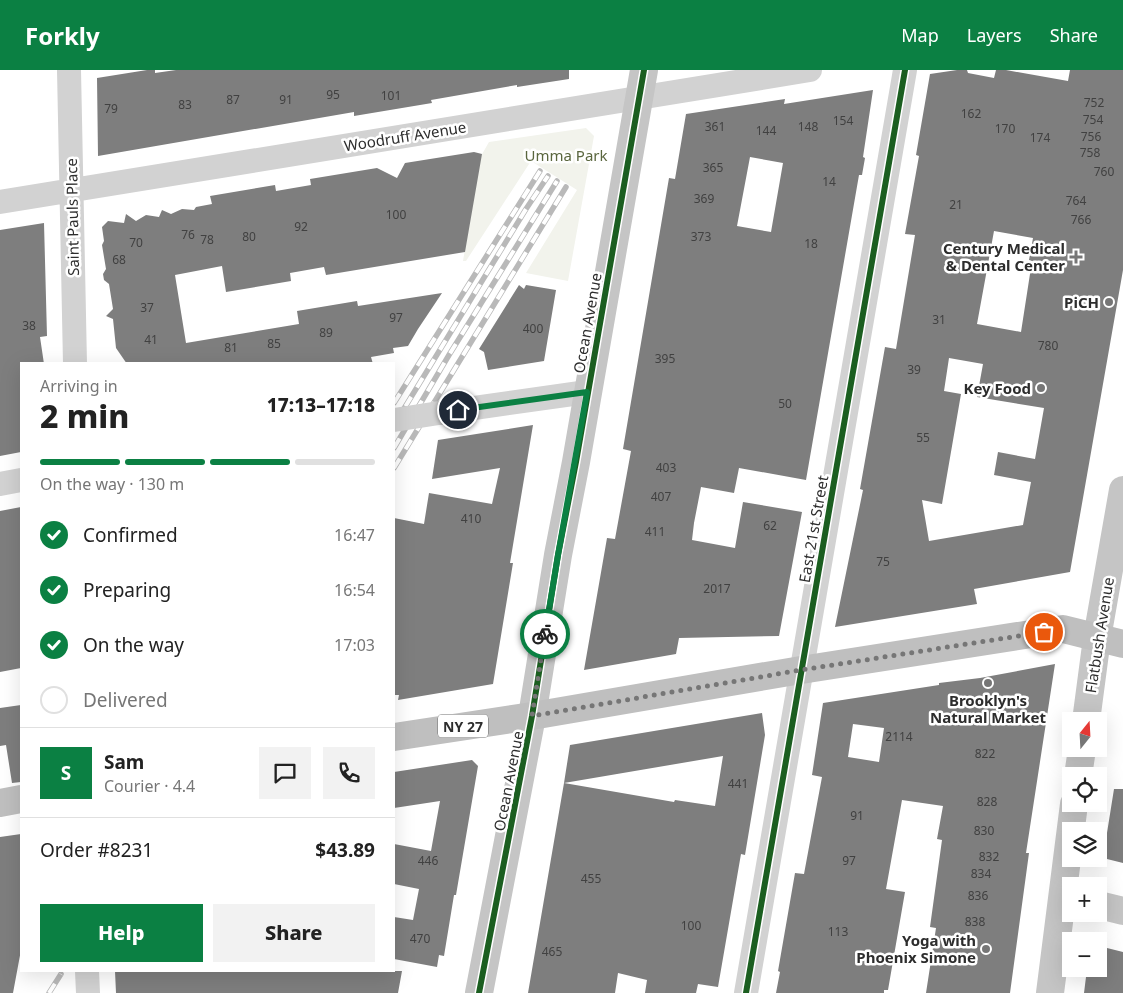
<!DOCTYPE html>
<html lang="en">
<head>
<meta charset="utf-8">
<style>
	:root { --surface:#fff; --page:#f2f2f2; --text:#222; --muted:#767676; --line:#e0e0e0; --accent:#0b8043 }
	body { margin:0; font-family:"Noto Sans",sans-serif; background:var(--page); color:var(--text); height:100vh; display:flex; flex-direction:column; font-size:19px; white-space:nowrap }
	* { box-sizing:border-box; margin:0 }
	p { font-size:16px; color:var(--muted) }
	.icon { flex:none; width:28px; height:28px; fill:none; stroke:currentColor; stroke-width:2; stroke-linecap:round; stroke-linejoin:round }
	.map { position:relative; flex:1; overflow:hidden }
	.side { position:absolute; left:20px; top:292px; width:375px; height:610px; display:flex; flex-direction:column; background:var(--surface); border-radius:0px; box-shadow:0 5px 20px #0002 }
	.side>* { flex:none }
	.needle { width:32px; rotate:18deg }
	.controls { position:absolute; left:1062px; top:642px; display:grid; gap:10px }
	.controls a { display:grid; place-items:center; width:45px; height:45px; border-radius:0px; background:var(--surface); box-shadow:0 5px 20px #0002; font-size:25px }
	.pin { position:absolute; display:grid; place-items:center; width:42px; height:42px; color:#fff; margin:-21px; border:2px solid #fff; border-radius:50%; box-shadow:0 1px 5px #0007 }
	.courier { position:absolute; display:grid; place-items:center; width:50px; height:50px; margin:-25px; border:4px solid #0b8043; border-radius:50%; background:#fff; color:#222; box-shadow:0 1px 6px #0007 }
	.headline em { font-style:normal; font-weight:800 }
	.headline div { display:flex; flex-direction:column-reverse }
	.headline { display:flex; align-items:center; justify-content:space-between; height:85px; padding:0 20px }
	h1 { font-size:32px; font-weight:800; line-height:38px }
	.bar { display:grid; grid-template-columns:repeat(4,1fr); gap:8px 5px; align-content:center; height:60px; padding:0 20px }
	.bar i { height:6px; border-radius:4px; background:var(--line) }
	.bar .on { background:var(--accent) }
	.bar p { grid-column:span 4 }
	.line { display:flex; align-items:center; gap:12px; padding:0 20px; border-top:1px solid var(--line) }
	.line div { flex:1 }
	.round { display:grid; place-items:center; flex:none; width:52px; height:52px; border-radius:0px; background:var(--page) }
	ol { padding:0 20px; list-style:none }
	li { display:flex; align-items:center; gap:15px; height:55px }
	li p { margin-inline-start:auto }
	li .icon { padding:5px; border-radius:50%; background:var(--accent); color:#fff; stroke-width:4 }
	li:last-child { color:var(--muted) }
	li i { width:28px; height:28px; border:2px solid var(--line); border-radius:50% }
	.button { display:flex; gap:10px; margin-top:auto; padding:10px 20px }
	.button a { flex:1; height:58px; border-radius:0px; background:var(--accent); color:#fff; font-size:20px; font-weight:800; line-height:58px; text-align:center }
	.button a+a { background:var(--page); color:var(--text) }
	header { display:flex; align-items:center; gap:30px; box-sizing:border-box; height:70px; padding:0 25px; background:var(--accent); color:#fff }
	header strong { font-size:24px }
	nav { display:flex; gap:28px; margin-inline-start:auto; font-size:18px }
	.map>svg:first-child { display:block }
</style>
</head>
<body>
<header>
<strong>Forkly</strong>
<nav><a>Map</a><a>Layers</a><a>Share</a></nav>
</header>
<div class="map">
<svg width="1123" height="923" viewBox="0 0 1123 923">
	<rect width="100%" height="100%" fill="#fff"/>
	<path fill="#f2f3ec" d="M586,58L594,66L568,211L526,203L577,120L531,91L466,191H463L481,86L489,72Z"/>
	<path fill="#7e7e7e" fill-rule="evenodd" d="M147,0H155V3L176,0H569V9L517,17V15L431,30L432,33L354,46V42L98,86L97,8Z
		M957,0H967L968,3L994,8L996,0H1006L1068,11L1070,0H1123V200L1070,502L974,519L977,534L835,557L863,420L860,419L885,277L896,279L915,165L905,164L919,86L916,85L930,4ZM994,161L1033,168L1029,190L1032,191L1021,262L977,254ZM949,288L983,294L977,327L1044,338L1035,389L998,382L994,405L1031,412L1023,455L929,471L922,430L942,434L961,324L944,321Z
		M873,20L863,87L865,88L862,105H859L806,410L739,398L734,423L701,417L694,453L692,470L735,478L743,432L802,442L779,566L679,568L676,584L584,600L607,468L615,469L631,381L623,379L669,108L675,109L686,44L785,29L784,34ZM750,87L783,93L771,162L737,156Z
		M474,82L482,84L465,182L326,205L324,197L290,203L291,211L226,222L222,196L175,205L186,273L299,254L297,241L357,231L358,236L442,223L418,259L408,276L393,278L394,283L371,287L373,294H127L116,278L113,249L106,246L113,239L109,214L104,210L103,204L106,199L102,175L104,171L102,157L108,151L124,153L126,144L136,151L146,145L159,147L162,140L171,144L182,139L194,140L196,137L212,134L210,126L275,115L276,121L311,115L310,109L377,98L397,108L405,93Z
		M44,153L47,266L40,267L44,294H21V382L0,386V160Z
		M519,215L524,219L526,215L556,220L544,291L488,300L484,282L479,279Z
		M533,355L510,493H513L493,614L398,630L399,625H394V448L424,454L429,423L492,434L500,398L432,409L438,370Z
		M21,437V598L0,602V441Z
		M1055,594L1026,783H1029L1010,923H926L936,858L930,857L942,770L937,769L943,736L902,730L886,819L905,822L888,920H884V923H776L780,902L778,901L795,803L804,804L822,707L812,705L823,633L939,615V613L980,608ZM853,654L884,658L879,692L848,687Z
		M21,635V712L12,713L6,675L0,676V638Z
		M762,643L765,665L745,785L741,784L718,917L698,914L696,923H645L647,910L618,903L615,923H528L564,713L674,732L675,730L715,736L723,686L564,713L570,675Z
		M472,690L478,696L456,825H454L444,886L439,885L437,897L394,889V847L413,850L419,819L394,814V774L431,781L440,731L394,738V702Z
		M1114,719H1123V793L1103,788Z
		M21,764V880L13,923H0V767Z
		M1099,876L1123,882V923H1084L1087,899H1099Z
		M115,901H402L398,923H116Z"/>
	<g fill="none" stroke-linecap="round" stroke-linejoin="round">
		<path stroke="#d2d2d2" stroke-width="24" d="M69,0L75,294
			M0,132L810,0
			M439,343L587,322
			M0,414L21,410
			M87,901L88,923
			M746,923L905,0"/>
		<path stroke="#c5c5c5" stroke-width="28" d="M1086,651L1097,568L1123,420
			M1078,706L1082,679
			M1099,835L1123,841
			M479,923L532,646L558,485L576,392L644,0
			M1050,923L1074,734"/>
		<path stroke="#bfbfbf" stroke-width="28" d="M394,667L532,646L801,600L1063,559L1123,574
			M0,733L21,729"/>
		<g stroke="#b9b9b9" stroke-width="5.5">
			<path id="rail" d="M394,333L540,101
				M394,355L526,139L548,106
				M394,378L449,285L557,111
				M394,398L566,117
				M49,923L61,904"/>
		</g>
		<use href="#rail" stroke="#fff" stroke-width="4" stroke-dasharray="11" stroke-linecap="butt"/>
		<path stroke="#d2d2d2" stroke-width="24" d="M394,350L439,343"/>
		<g stroke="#fff" stroke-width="9">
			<path id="cycleway" d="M479,923L532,646L558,485L576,392L644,0
				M746,923L905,0"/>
		</g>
		<use href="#cycleway" stroke="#1b5e20" stroke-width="6"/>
	</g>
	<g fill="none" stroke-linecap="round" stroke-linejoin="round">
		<path stroke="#767676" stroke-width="5" stroke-dasharray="0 9" d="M545,564L532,646L801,600L1044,562"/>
		<path stroke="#0b8043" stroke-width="6" d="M458,340L587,322L558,485L545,564"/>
	</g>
	<g fill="#767676" stroke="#fff" stroke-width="2">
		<path d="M1073.5 179.5h5v5h5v5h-5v5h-5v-5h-5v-5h5z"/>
		<circle cx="1109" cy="232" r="5"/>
		<circle cx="1041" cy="318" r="5"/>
		<circle cx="988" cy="613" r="5"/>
		<circle cx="986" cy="879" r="5"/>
	</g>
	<g text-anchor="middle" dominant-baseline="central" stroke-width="5" stroke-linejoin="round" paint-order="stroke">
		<g font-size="12" fill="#414141">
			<text x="333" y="24">95</text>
			<text x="391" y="25">101</text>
			<text x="233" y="29">87</text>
			<text x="286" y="29">91</text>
			<text x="1094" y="32">752</text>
			<text x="185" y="34">83</text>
			<text x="111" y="38">79</text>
			<text x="971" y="43">162</text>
			<text x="1093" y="49">754</text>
			<text x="843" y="50">154</text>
			<text x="715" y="56">361</text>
			<text x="808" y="56">148</text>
			<text x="1005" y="58">170</text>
			<text x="766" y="60">144</text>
			<text x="1091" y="66">756</text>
			<text x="1040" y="67">174</text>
			<text x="1090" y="82">758</text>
			<text x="713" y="97">365</text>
			<text x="1104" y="101">760</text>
			<text x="829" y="111">14</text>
			<text x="704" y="128">369</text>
			<text x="1076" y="130">764</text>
			<text x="956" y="134">21</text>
			<text x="396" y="144">100</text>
			<text x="1081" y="149">766</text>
			<text x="301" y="156">92</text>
			<text x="188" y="164">76</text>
			<text x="249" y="166">80</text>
			<text x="701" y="166">373</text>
			<text x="207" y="169">78</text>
			<text x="136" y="172">70</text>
			<text x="811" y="173">18</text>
			<text x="119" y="189">68</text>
			<text x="147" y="237">37</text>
			<text x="396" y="247">97</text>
			<text x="939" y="249">31</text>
			<text x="29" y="255">38</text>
			<text x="533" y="258">400</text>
			<text x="326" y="262">89</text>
			<text x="151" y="269">41</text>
			<text x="274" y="273">85</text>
			<text x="1048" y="275">780</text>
			<text x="231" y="277">81</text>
			<text x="665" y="288">395</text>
			<text x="914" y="299">39</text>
			<text x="785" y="333">50</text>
			<text x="923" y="367">55</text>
			<text x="666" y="397">403</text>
			<text x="661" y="426">407</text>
			<text x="471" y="448">410</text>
			<text x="770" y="455">62</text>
			<text x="655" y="461">411</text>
			<text x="883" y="491">75</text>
			<text x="717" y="518">2017</text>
			<text x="899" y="666">2114</text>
			<text x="985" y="683">822</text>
			<text x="738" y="713">441</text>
			<text x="987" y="731">828</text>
			<text x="857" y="745">91</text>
			<text x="984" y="760">830</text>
			<text x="989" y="786">832</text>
			<text x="428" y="790">446</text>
			<text x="849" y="790">97</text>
			<text x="981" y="803">834</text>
			<text x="591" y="808">455</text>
			<text x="978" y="825">836</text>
			<text x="975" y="851">838</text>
			<text x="691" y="855">100</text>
			<text x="838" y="861">113</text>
			<text x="420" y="868">470</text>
			<text x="552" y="881">465</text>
		</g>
		<rect fill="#fff" stroke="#6c6c6c" stroke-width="1" x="438" y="644.5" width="50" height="23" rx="4"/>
		<g font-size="14" font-weight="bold" fill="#2d2d2d">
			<text x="463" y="656">NY 27</text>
		</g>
		<g font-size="15" fill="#2d2d2d" stroke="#fff">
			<text transform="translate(405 66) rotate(-9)">Woodruff Avenue</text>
			<text transform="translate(72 147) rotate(-91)">Saint Pauls Place</text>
			<text transform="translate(587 253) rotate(-80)">Ocean Avenue</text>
			<text transform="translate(813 459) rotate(-80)">East 21st Street</text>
			<text transform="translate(1099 565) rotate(-81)">Flatbush Avenue</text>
			<text transform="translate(508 711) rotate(-79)">Ocean Avenue</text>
		</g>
		<g font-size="15" fill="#5a663e" stroke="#fff">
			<text x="566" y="85">Umma Park</text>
		</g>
		<g font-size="15" font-weight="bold" fill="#2d2d2d" stroke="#fff" text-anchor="end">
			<text x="1065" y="178">Century Medical<tspan x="1065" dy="17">&amp; Dental Center</tspan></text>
			<text x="1099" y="232">PiCH</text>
			<text x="1031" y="318">Key Food</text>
			<text x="988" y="630" text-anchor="middle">Brooklyn's<tspan x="988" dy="17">Natural Market</tspan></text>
			<text x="976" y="870">Yoga with<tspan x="976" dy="17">Phoenix Simone</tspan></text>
		</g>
	</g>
</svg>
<div class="controls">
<a><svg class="needle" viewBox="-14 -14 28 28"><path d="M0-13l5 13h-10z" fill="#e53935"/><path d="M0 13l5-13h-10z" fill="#767676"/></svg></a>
<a><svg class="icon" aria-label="locate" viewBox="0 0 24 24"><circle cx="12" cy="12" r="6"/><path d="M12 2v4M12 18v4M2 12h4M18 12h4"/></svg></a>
<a><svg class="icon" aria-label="layers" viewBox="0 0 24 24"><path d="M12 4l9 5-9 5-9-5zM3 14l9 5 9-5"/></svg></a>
<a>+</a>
<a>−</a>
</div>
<div class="pin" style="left:1044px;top:562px;background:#ea580c"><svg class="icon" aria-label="bag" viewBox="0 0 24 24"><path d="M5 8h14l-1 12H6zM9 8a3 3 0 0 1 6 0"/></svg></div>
<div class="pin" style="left:458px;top:340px;background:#1f2937"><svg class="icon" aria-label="home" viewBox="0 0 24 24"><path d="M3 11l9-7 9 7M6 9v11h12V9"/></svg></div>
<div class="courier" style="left:545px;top:564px"><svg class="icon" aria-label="bike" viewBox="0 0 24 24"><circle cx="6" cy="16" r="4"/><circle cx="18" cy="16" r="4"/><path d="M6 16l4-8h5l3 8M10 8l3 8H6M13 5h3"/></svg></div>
<section class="side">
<div class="headline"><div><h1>2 min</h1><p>Arriving in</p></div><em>17:13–17:18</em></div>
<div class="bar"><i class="on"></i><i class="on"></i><i class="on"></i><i></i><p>On the way · 130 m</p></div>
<ol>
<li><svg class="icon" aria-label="check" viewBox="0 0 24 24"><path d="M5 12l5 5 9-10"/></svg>Confirmed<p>16:47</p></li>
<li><svg class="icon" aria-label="check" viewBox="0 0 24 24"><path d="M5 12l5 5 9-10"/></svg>Preparing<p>16:54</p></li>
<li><svg class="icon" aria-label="check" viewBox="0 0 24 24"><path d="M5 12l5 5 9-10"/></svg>On the way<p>17:03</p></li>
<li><i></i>Delivered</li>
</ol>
<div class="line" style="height:90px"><b class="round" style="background:var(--accent);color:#fff">S</b><div><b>Sam</b><p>Courier · 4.4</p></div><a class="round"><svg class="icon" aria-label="chat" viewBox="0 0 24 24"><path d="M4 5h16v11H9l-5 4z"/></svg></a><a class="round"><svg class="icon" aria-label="phone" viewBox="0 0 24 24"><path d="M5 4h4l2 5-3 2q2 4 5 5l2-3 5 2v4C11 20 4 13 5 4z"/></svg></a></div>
<div class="line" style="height:65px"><div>Order #8231</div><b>$43.89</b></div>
<div class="button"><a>Help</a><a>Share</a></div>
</section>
</div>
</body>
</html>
